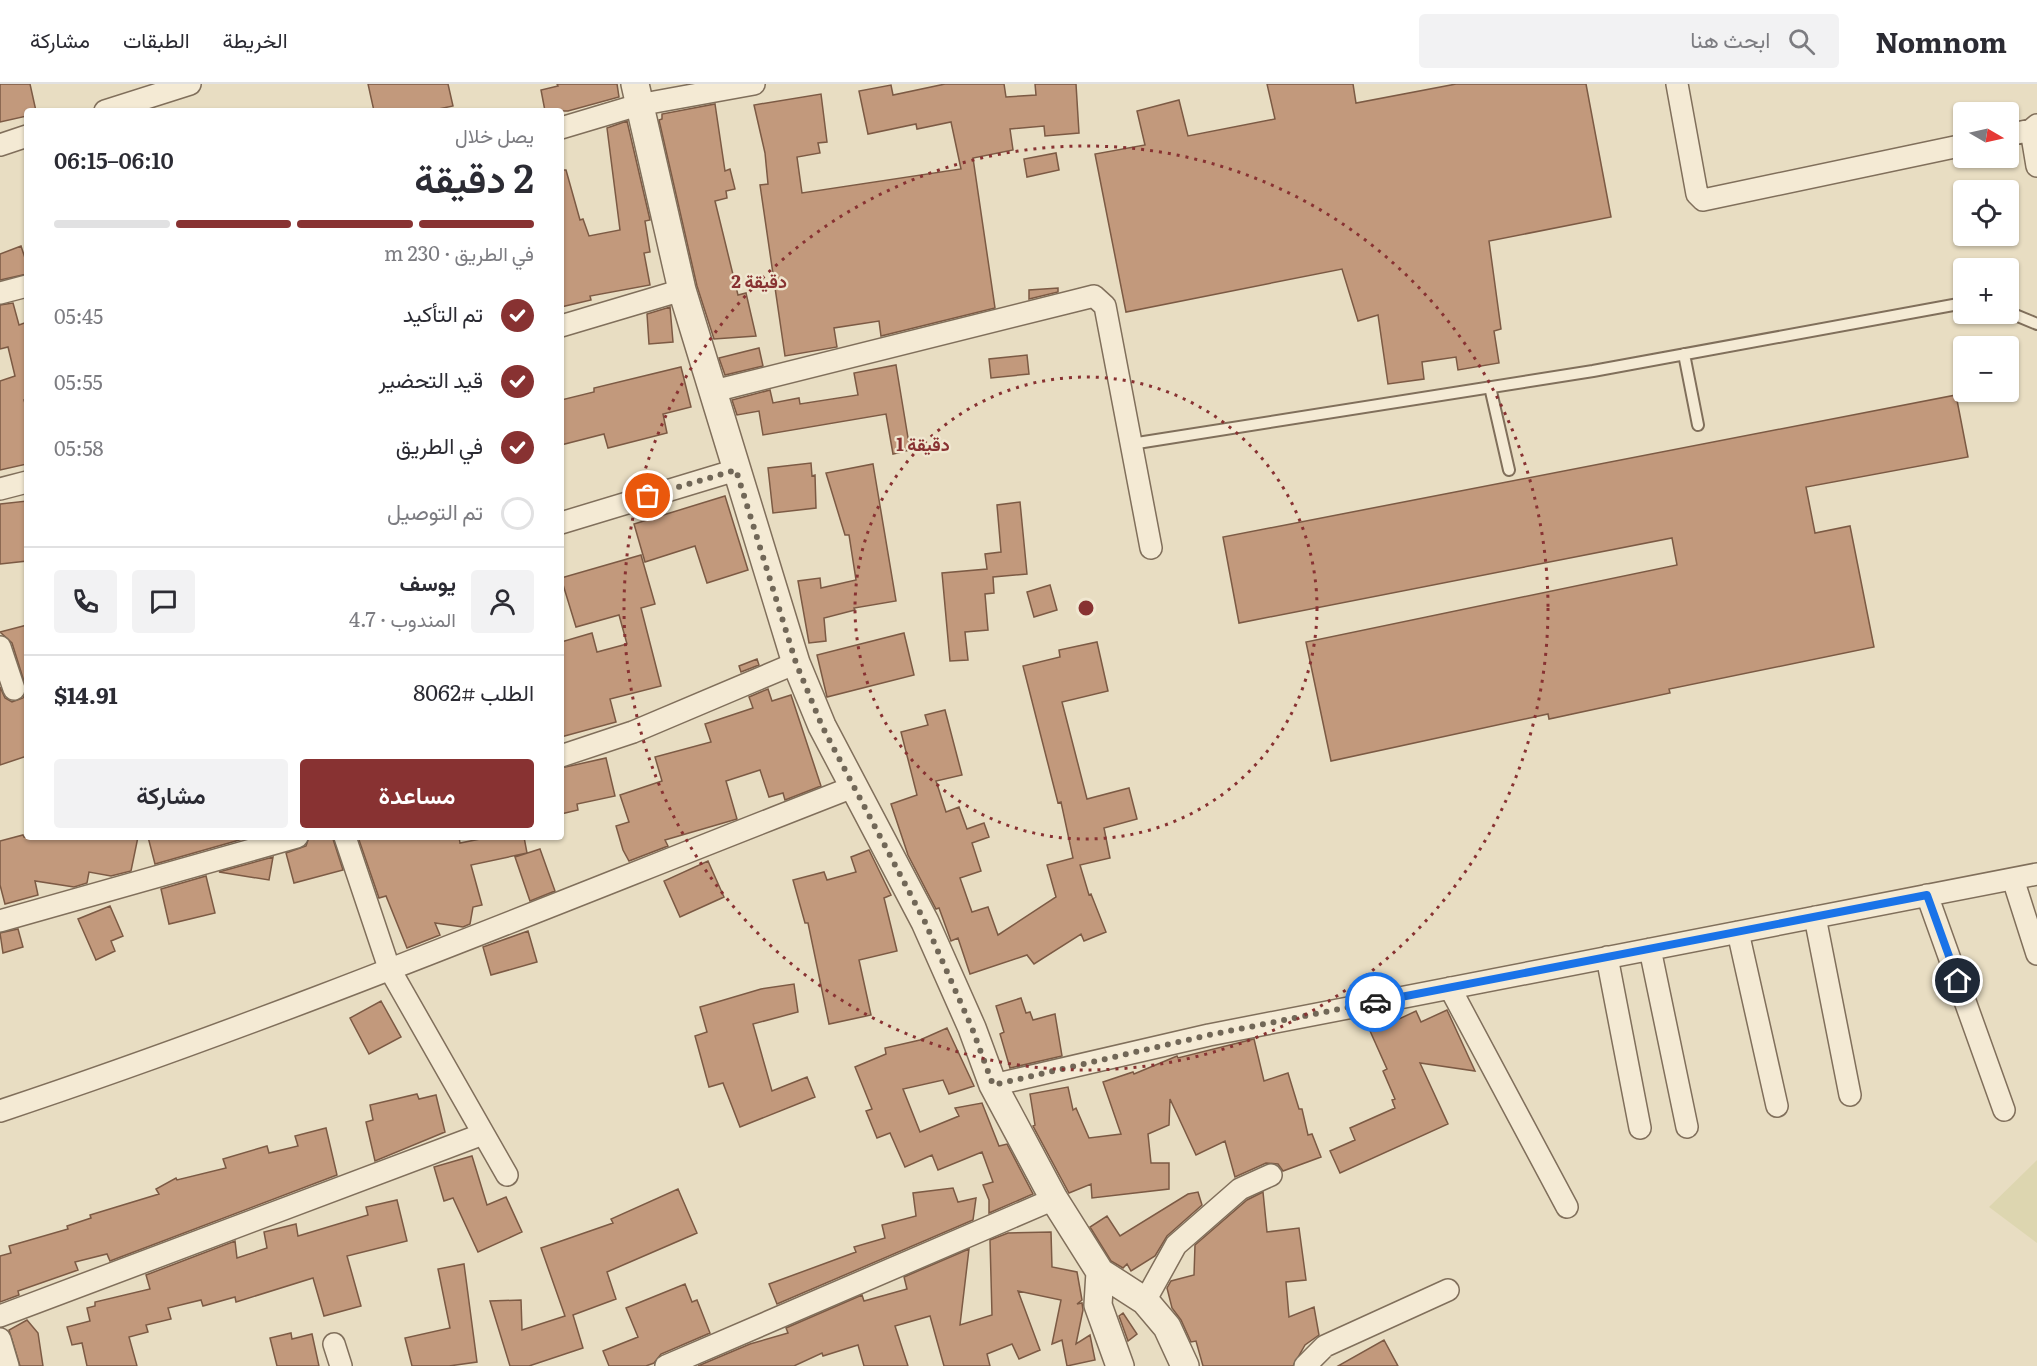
<!DOCTYPE html>
<html lang="ar">
<head>
<meta charset="utf-8">
<style>
	:root { --surface:#fff; --page:#f2f2f3; --text:#2b2b33; --muted:#7c7c81; --line:#e1e1e2; --accent:#883232 }
	body { margin:0; font-family:Literata,Vazirmatn,serif; background:var(--page); color:var(--text); direction:rtl; height:100vh; display:flex; flex-direction:column; font-size:22px; white-space:nowrap }
	* { box-sizing:border-box; margin:0 }
	p { font-size:20px; color:var(--muted) }
	.icon { flex:none; width:33px; height:33px; fill:none; stroke:currentColor; stroke-width:2; stroke-linecap:round; stroke-linejoin:round }
	.map { position:relative; flex:1; overflow:hidden; direction:ltr }
	.panel { position:absolute; left:24px; top:24px; width:540px; height:732px; display:flex; flex-direction:column; background:var(--surface); border-radius:6px; box-shadow:0 2px 4px #0004; direction:rtl }
	.panel>* { flex:none }
	.needle { width:39px; rotate:99deg }
	.tools { position:absolute; left:1953px; top:18px; display:grid; gap:12px }
	.tools a { display:grid; place-items:center; width:66px; height:66px; border-radius:6px; background:var(--surface); box-shadow:0 2px 4px #0004; font-size:30px }
	.pin { position:absolute; display:grid; place-items:center; width:51px; height:51px; color:#fff; margin:-26px; border:3px solid #fff; border-radius:50%; box-shadow:0 2px 6px #0007 }
	.courier { position:absolute; display:grid; place-items:center; width:60px; height:60px; margin:-30px; border:4px solid #1a73e8; border-radius:50%; background:#fff; color:#222; box-shadow:0 2px 8px #0007 }
	.head em { font-style:normal; font-weight:600 }
	.head div { display:flex; flex-direction:column-reverse }
	.head { display:flex; align-items:center; justify-content:space-between; height:102px; padding:0 30px }
	h1 { font-size:39px; font-weight:600; line-height:45px }
	.bar { display:grid; grid-template-columns:repeat(4,1fr); gap:9px 6px; align-content:center; height:72px; padding:0 30px }
	.bar i { height:8px; border-radius:4px; background:var(--line) }
	.bar .active { background:var(--accent) }
	.bar p { grid-column:span 4 }
	.line { display:flex; align-items:center; gap:15px; padding:0 30px; border-top:2px solid var(--line) }
	.line div { flex:1 }
	.round { display:grid; place-items:center; flex:none; width:63px; height:63px; border-radius:6px; background:var(--page) }
	ol { padding:0 30px; list-style:none }
	li { display:flex; align-items:center; gap:18px; height:66px }
	li p { margin-inline-start:auto }
	li .icon { padding:6px; border-radius:50%; background:var(--accent); color:#fff; stroke-width:4 }
	li:last-child { color:var(--muted) }
	li i { width:33px; height:33px; border:3px solid var(--line); border-radius:50% }
	.button { display:flex; gap:12px; margin-top:auto; padding:12px 30px }
	.button a { flex:1; height:69px; border-radius:6px; background:var(--accent); color:#fff; font-size:24px; font-weight:600; line-height:69px; text-align:center }
	.button a+a { background:var(--page); color:var(--text) }
	header { display:flex; align-items:center; gap:36px; box-sizing:border-box; height:84px; padding:0 30px; background:var(--surface); border-bottom:2px solid var(--line) }
	header strong { font-size:28px }
	nav { display:flex; gap:33px; margin-inline-start:auto; font-size:21px }
	.search { width:420px; height:54px; background:var(--page); display:flex; align-items:center; gap:15px; box-sizing:border-box; padding:0 21px; border-radius:6px; color:var(--muted); font-size:22px }
	.map>svg:first-child { display:block }
</style>
</head>
<body>
<header>
<strong>Nomnom</strong>
<div class="search"><svg class="icon" aria-label="search" viewBox="0 0 24 24"><circle cx="10" cy="10" r="6"/><path d="M15 15l6 6"/></svg>ابحث هنا</div>
<nav><a>الخريطة</a><a>الطبقات</a><a>مشاركة</a></nav>
</header>
<div class="map">
<svg width="2037" height="1282" viewBox="0 0 2037 1282">
	<rect width="100%" height="100%" fill="#e8ddc2"/>
	<path fill="#ddd6b0" d="M2037,1076V1159L1989,1123Z"/>
	<path fill="#c2997c" stroke="#7c5a44" stroke-width="1.5" d="M0,0H30L36,27H27V32L0,38Z
		M368,0H448L453,22L429,27H374Z
		M557,0H617L619,13L568,27H545L541,6L558,2Z
		M945,0H1004L1006,13L1036,11L1035,0H1076L1079,49L1045,52L1044,42L1010,45L1013,66L973,74L995,224L881,252L879,237L834,244L837,263L785,272L760,101L768,100L765,69L754,21L821,10L827,58L818,59L820,69L797,73L802,109L961,85L951,38L917,45L916,40L868,50L859,7L891,1L893,11Z
		M1267,0H1353L1356,19L1456,0H1586L1611,133L1489,157L1501,245L1494,247L1499,279L1458,286L1456,273L1422,278L1424,295L1388,300L1378,231L1358,237L1342,185L1126,228L1095,70L1145,61L1137,27L1179,16L1188,52L1275,35Z
		M715,20L725,87L730,85L735,105L726,107L727,114L715,117L738,211L746,209L756,252L714,255L697,202L659,36L662,35V30Z
		M627,37L650,136L645,137L650,168L644,169L650,201L590,212L591,216L561,223V86H566L580,136L583,135L589,152L620,146L607,44Z
		M1056,69L1059,86L1027,93L1024,75Z
		M21,162L27,180V190L0,196V170Z
		M1058,204V208L1029,215V206Z
		M13,219L19,241L27,238V316H24L27,326V380L0,386V297L15,292L8,263L0,265V221Z
		M670,223L673,258L649,260L647,230Z
		M759,264L763,282L725,291L719,274Z
		M1027,271L1029,290L991,294L989,275Z
		M896,281L910,366L893,370L886,330L763,351L759,327L737,331L732,316L770,306L773,319L799,314L800,320L858,311L854,289Z
		M681,283L691,323L663,330L667,349L608,364L604,350L561,361V316L594,308V304Z
		M1956,311L1968,373L1806,403L1815,449L1850,442L1874,563L1669,605L1670,609L1549,635L1548,630L1331,677L1306,558L1677,481L1672,454L1239,539L1223,453Z
		M811,379L812,392L815,391L816,424L773,429L768,384Z
		M873,380L896,517L854,524L855,526L824,534L826,557L809,559L798,497L820,494L821,504L856,496L849,451H845L826,389Z
		M725,412L748,486L707,499L695,462L645,478L634,440Z
		M27,417V477L0,480V420Z
		M1020,418L1027,490L993,493L994,509L985,510L988,546L965,548L968,576L950,577L942,489L987,485L985,470L1001,468L997,421Z
		M641,471L655,520L641,524L661,602L610,615L616,638L561,653V558L592,549L597,568L627,560L619,531L576,543L561,494Z
		M1050,501L1057,526L1034,533L1027,508Z
		M27,541V672L0,681V603L5,614L12,618L23,614L27,607L12,559L0,548Z
		M904,549L914,591L827,613L817,571Z
		M1097,558L1108,607L1062,618L1087,715L1129,704L1137,735L1104,744L1110,774L1080,781L1089,811L1091,810L1106,848L1084,857L1081,850L1034,880L1027,871L970,890L958,854L951,857L939,824L936,825L908,771L891,720L917,711L901,648L928,641L925,631L945,626L962,691L936,697L946,728L959,723L967,745L984,739L989,753L972,759L981,787L960,794L972,828L988,823L998,851L1056,813L1047,781L1073,774L1061,718L1058,719L1023,582L1060,573L1059,566Z
		M757,575L759,581L741,588L739,582Z
		M768,605L772,617L791,611L821,702L785,716L783,709L769,713L760,686L726,697L737,735L665,756L668,762L629,777L623,766L616,742L629,738L620,711L662,697L655,673L711,658L705,640L753,624L749,613Z
		M606,674L615,712L577,720L578,726L561,730V684Z
		M23,751L24,753H138L131,787L111,792L89,788L87,799L74,803L35,797L38,811L5,820L0,801V757Z
		M148,753H250L155,780Z
		M309,753L333,755L343,786L294,799L286,769L306,762Z
		M358,753H459L460,759L490,753H524L527,769L471,781L482,821L473,823L470,840L463,843L435,839L440,851L407,864L386,812L379,814Z
		M540,765L555,807L530,817L515,773Z
		M869,766L891,811L884,814L897,867L859,876L871,931L829,940L808,839H805L793,796L824,788L827,796L856,788L851,773Z
		M273,773L269,796L219,788Z
		M708,777L724,813L680,833L664,797Z
		M206,792L215,829L169,840L161,805Z
		M110,822L123,852L111,857L115,867L96,876L78,835Z
		M18,845L23,863L3,869L0,849Z
		M528,847L537,878L491,891L483,863Z
		M794,900L798,928L753,940L772,1007L807,993L815,1013L740,1043L723,999L709,1003L695,952L707,948L700,923L761,905Z
		M1021,914L1026,929L1030,928L1033,936L1055,930L1062,972L1010,984L1000,950L1004,948L996,922Z
		M381,917L401,953L369,970L350,934Z
		M1447,926L1475,987L1420,979L1448,1040L1340,1089L1330,1067L1355,1056L1350,1044L1395,1024L1392,1016L1395,1015L1383,987L1387,985L1366,938L1396,928L1399,935L1416,927L1421,938Z
		M947,944L974,1002L949,1010L943,996L903,1005L920,1048L959,1032L955,1024L982,1019L999,1062L1007,1060L1033,1110L989,1129V1116L983,1101L993,1098L982,1068L938,1086L932,1071L905,1083L890,1049L877,1054L866,1027L872,1025L855,983L886,970L885,964L920,956Z
		M1254,955L1264,997L1288,989L1299,1025H1302L1308,1051L1312,1050L1321,1073L1283,1087L1278,1080L1266,1079L1235,1093L1225,1057L1196,1071L1170,1015L1169,1041L1148,1050L1151,1079H1169V1105L1092,1114L1091,1100L1069,1109L1033,1042L1035,1041L1030,1010L1068,1003L1073,1026L1076,1024L1089,1054L1121,1050L1103,998L1133,988L1134,990L1177,972L1178,974Z
		M417,1010L419,1015L436,1011L445,1048L375,1077L366,1038L373,1036L370,1021Z
		M326,1044L337,1091L110,1177L107,1170L75,1178L78,1186L18,1207L19,1211L0,1218V1172L11,1169L9,1162L68,1145L67,1142L91,1134L90,1131L159,1110L156,1105L176,1094L177,1096L226,1084L223,1075L267,1062L269,1069L298,1062L295,1052Z
		M472,1072L487,1121L506,1113L522,1148L478,1168L453,1114L444,1117L434,1083Z
		M953,1104L958,1118L976,1114L973,1136L777,1220L769,1200L856,1168L854,1163L885,1154L882,1141L916,1132L913,1109Z
		M678,1105L697,1149L607,1188L616,1215L573,1231L583,1264L529,1282H510L490,1217L521,1216L522,1246L565,1232L541,1164L613,1139L611,1135Z
		M1198,1108L1202,1121L1167,1152L1155,1172L1131,1187L1127,1180L1123,1184L1111,1177L1090,1143L1107,1132L1120,1152L1188,1110Z
		M1263,1108L1267,1148L1299,1144L1306,1196L1286,1198L1289,1233L1314,1223L1319,1251L1305,1261L1293,1282H1203L1196,1257L1191,1258L1181,1236L1172,1224L1167,1204L1171,1197L1194,1191L1195,1161L1247,1116Z
		M397,1116L407,1157L347,1172L361,1222L324,1232L313,1194L236,1218L235,1213L203,1222L201,1216L168,1224L171,1235L146,1241L148,1248L129,1253L137,1282H87L82,1259L72,1261L67,1243L90,1237L87,1224L95,1222V1218L150,1205L146,1191L235,1157L237,1174L267,1164L264,1148L296,1140L298,1152L368,1131L366,1123Z
		M1051,1148L1052,1183L1077,1188L1082,1216L1077,1220L1082,1219L1083,1226L1076,1260L1090,1251L1095,1276L1067,1282L1062,1256L1052,1260L1061,1216L1018,1207L1040,1266L1019,1275L1012,1260L987,1270L990,1282H944L930,1232L895,1242L908,1282H864L858,1261L823,1272L822,1269L794,1282H698L750,1260L788,1249L786,1244L862,1211L864,1217L907,1205L904,1193L969,1165L960,1241L992,1231L990,1156L1008,1149Z
		M464,1180L477,1278L449,1282H412L405,1254L450,1244L438,1185Z
		M685,1200L692,1218L697,1216L710,1249L661,1270L654,1279L646,1282H609L603,1267L638,1253L626,1224Z
		M1123,1229L1137,1250L1128,1257L1119,1232Z
		M27,1236L38,1249L43,1282H20L9,1246Z
		M291,1249L292,1255L312,1250L319,1282H277L270,1254Z
		M1384,1256L1398,1282H1338Z"/>
	<g fill="none" stroke-linecap="round" stroke-linejoin="round">
		<g stroke="#806f5b" stroke-width="14">
			<path id="service" d="M2008,228L2037,240
				M1684,270L1698,341
				M1490,303L1509,386
				M1131,360L1593,287L1964,219"/>
		</g>
		<g stroke="#806f5b" stroke-width="24">
			<path id="minor" d="M1677,0L1697,110L1703,116L1964,61
				M105,27L190,0
				M561,44L638,21L754,0
				M2031,46L2037,82
				M2008,51L2031,46L2037,41
				M0,61L27,52
				M0,209L27,202
				M561,242L682,206
				M714,307L1094,212L1105,222L1151,464
				M0,405L27,398
				M561,439L736,386
				M0,563L14,605
				M561,672L633,648L796,579
				M345,753L389,884L507,1091
				M2013,795L2037,870
				M1927,811L2004,1026
				M1815,833L1850,1011
				M0,837L297,753
				M1738,848L1777,1022
				M1650,865L1687,1043
				M1607,873L1640,1044
				M1450,904L1567,1123
				M993,1001L1209,951L2037,790
				M0,1027C289,931 570,813 853,703
				M1145,1217L1176,1161L1240,1105L1271,1091
				M0,1232L483,1050
				M0,1255L8,1282
				M334,1260L341,1282
				M666,1282L1054,1115
				M1305,1282L1325,1262L1448,1206"/>
		</g>
		<g stroke="#806f5b" stroke-width="30">
			<path id="tertiary" d="M635,0L682,206L796,579L822,642L925,838L972,944L993,1001L1054,1115L1100,1188L1145,1217L1167,1243L1185,1282
				M1100,1188L1098,1221L1120,1282"/>
		</g>
		<use href="#service" stroke="#f4ead4" stroke-width="10"/>
		<use href="#minor" stroke="#f4ead4" stroke-width="21"/>
		<use href="#tertiary" stroke="#f4ead4" stroke-width="27"/>
	</g>
	<g fill="none" stroke-linecap="round" stroke-linejoin="round">
		<path stroke="#716757" stroke-width="6" stroke-dasharray="0 10.8" d="M648,412L736,386L796,579L822,642L925,838L972,944L993,1001L1209,951L1375,918"/>
		<path stroke="#1a73e8" stroke-width="8" d="M1375,918L1927,811L1958,897"/>
	</g>
	<g fill="none" stroke="#883232" stroke-width="3" stroke-dasharray="3 6">
		<circle cx="1086" cy="524" r="231"/>
		<circle cx="1086" cy="524" r="462"/>
	</g>
	<circle cx="1086" cy="524" r="9" fill="#883232" stroke="#f0e7d0" stroke-width="3"/>
	<g font-size="18" text-anchor="middle" font-weight="bold" fill="#883232" stroke="#f0e7d0" stroke-width="4.5" stroke-linejoin="round" paint-order="stroke">
		<text x="759" y="204">2 دقيقة</text>
		<text x="923" y="367">1 دقيقة</text>
	</g>
</svg>
<div class="tools">
<a><svg class="needle" viewBox="-14 -14 28 28"><path d="M0-13l5 13h-10z" fill="#e53935"/><path d="M0 13l5-13h-10z" fill="#7c7c81"/></svg></a>
<a><svg class="icon" aria-label="locate" viewBox="0 0 24 24"><circle cx="12" cy="12" r="6"/><path d="M12 2v4M12 18v4M2 12h4M18 12h4"/></svg></a>
<a>+</a>
<a>−</a>
</div>
<div class="pin" style="left:648px;top:412px;background:#ea580c"><svg class="icon" aria-label="bag" viewBox="0 0 24 24"><path d="M5 8h14l-1 12H6zM9 8a3 3 0 0 1 6 0"/></svg></div>
<div class="pin" style="left:1958px;top:897px;background:#1f2937"><svg class="icon" aria-label="home" viewBox="0 0 24 24"><path d="M3 11l9-7 9 7M6 9v11h12V9"/></svg></div>
<div class="courier" style="left:1375px;top:918px"><svg class="icon" aria-label="car" viewBox="0 0 24 24"><path d="M5 17H2v-5l4-1 3-4h7l3 4 3 1v5h-3M9 17h6M6 11h13"/><circle cx="7" cy="17" r="2"/><circle cx="17" cy="17" r="2"/></svg></div>
<section class="panel">
<div class="head"><div><h1>2 دقيقة</h1><p>يصل خلال</p></div><em>06:10–06:15</em></div>
<div class="bar"><i class="active"></i><i class="active"></i><i class="active"></i><i></i><p>في الطريق · 230 m</p></div>
<ol>
<li><svg class="icon" aria-label="check" viewBox="0 0 24 24"><path d="M5 12l5 5 9-10"/></svg>تم التأكيد<p>05:45</p></li>
<li><svg class="icon" aria-label="check" viewBox="0 0 24 24"><path d="M5 12l5 5 9-10"/></svg>قيد التحضير<p>05:55</p></li>
<li><svg class="icon" aria-label="check" viewBox="0 0 24 24"><path d="M5 12l5 5 9-10"/></svg>في الطريق<p>05:58</p></li>
<li><i></i>تم التوصيل</li>
</ol>
<div class="line" style="height:108px"><a class="round"><svg class="icon" aria-label="person" viewBox="0 0 24 24"><circle cx="12" cy="8" r="4"/><path d="M4 21q1-7 8-7t8 7"/></svg></a><div><b>يوسف</b><p>المندوب · 4.7</p></div><a class="round"><svg class="icon" aria-label="chat" viewBox="0 0 24 24"><path d="M4 5h16v11H9l-5 4z"/></svg></a><a class="round"><svg class="icon" aria-label="phone" viewBox="0 0 24 24"><path d="M5 4h4l2 5-3 2q2 4 5 5l2-3 5 2v4C11 20 4 13 5 4z"/></svg></a></div>
<div class="line" style="height:78px"><div>الطلب #8062</div><b>$14.91</b></div>
<div class="button"><a>مساعدة</a><a>مشاركة</a></div>
</section>
</div>
</body>
</html>
